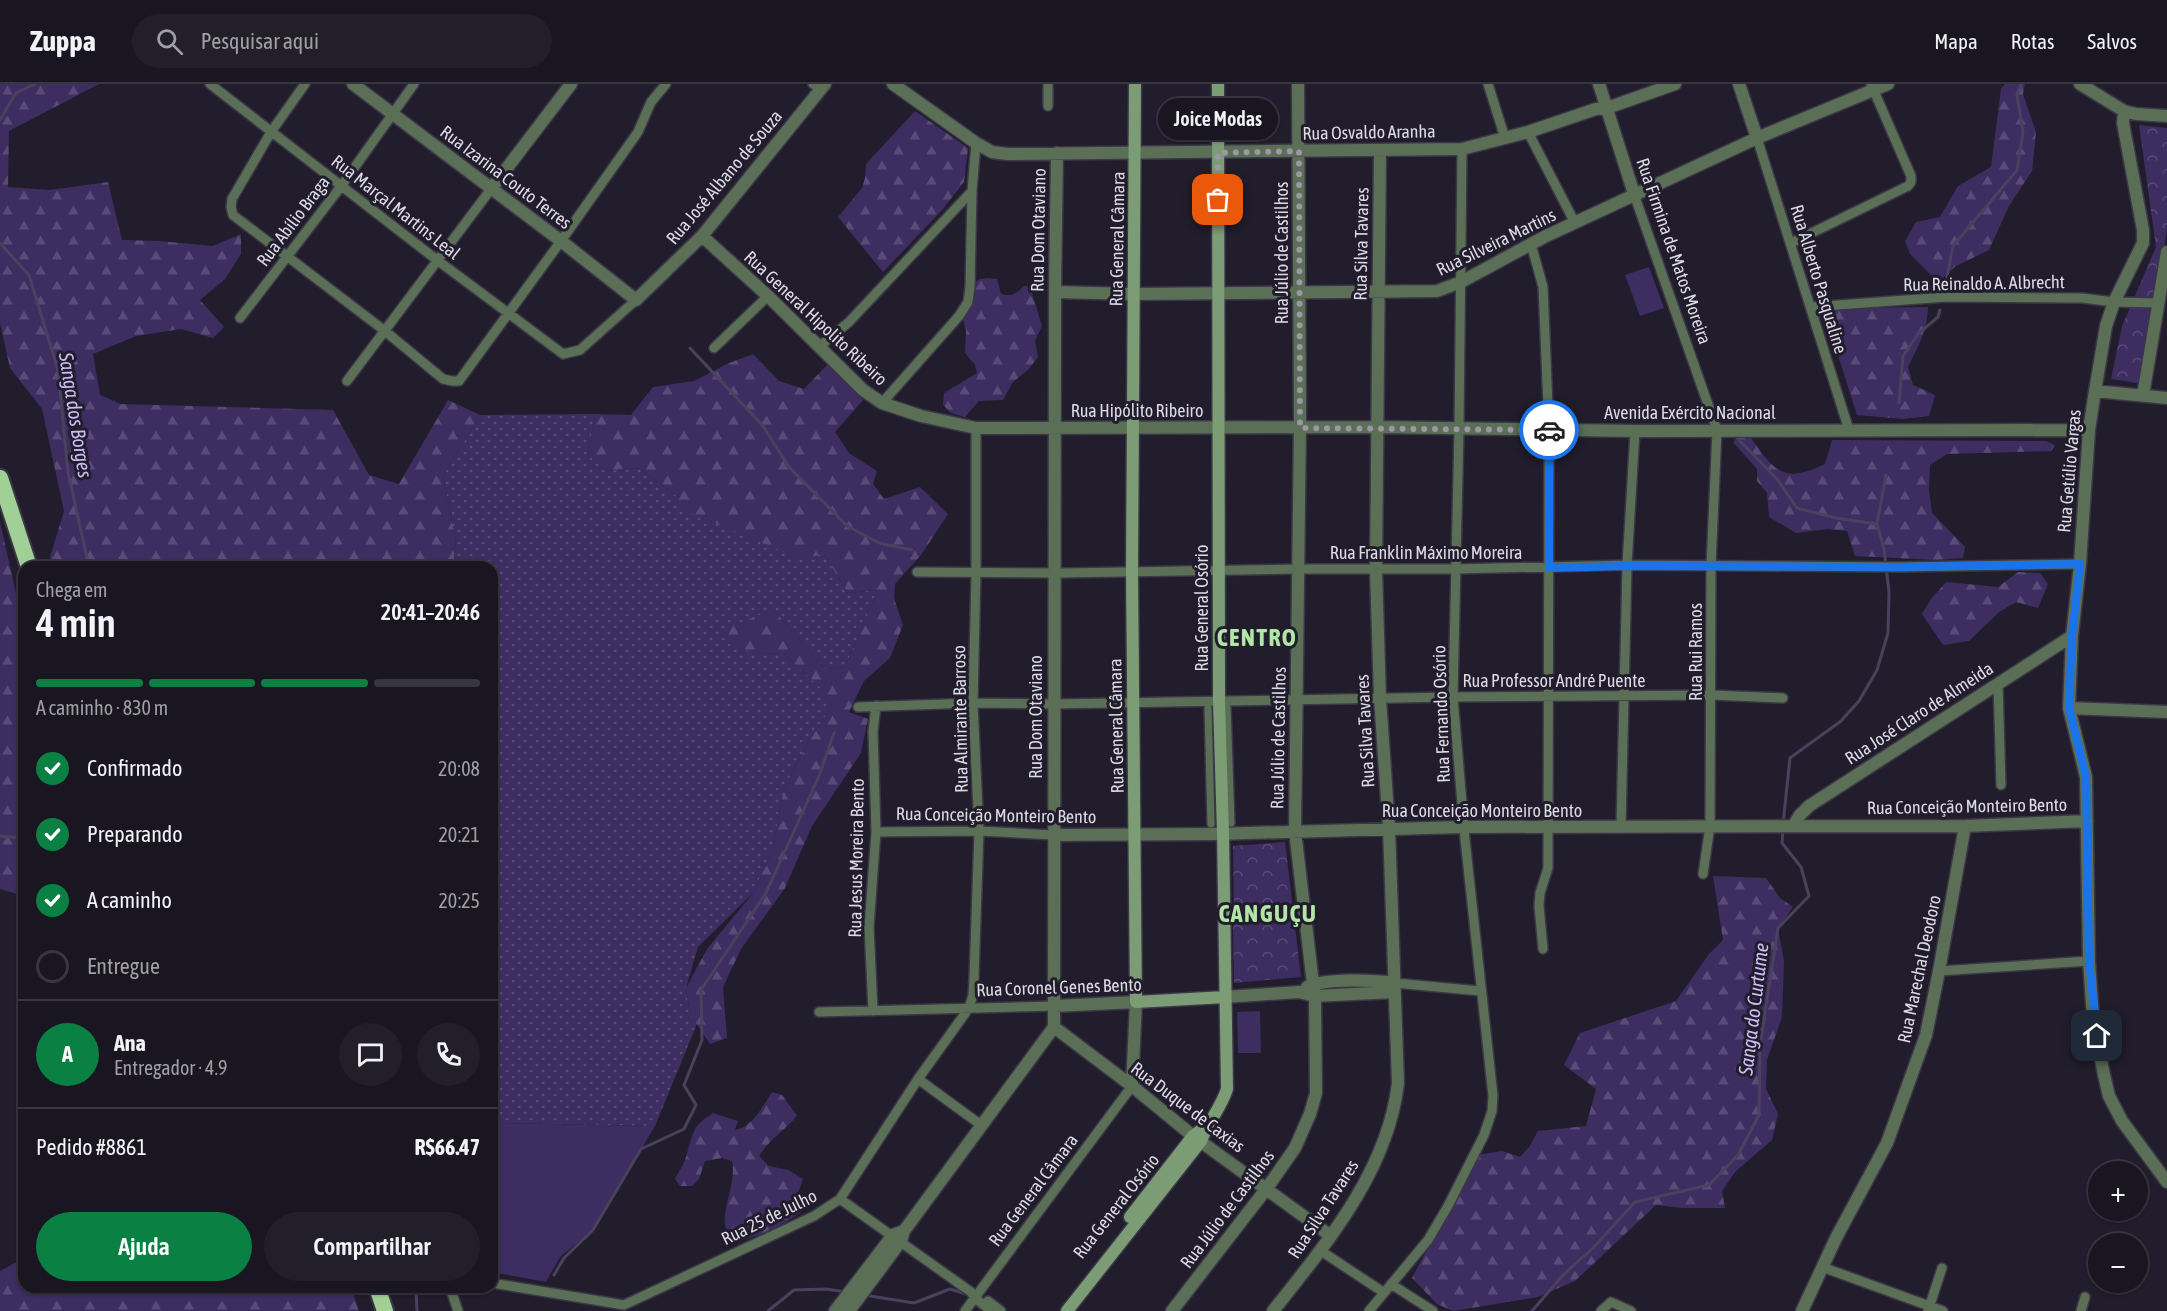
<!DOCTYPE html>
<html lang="pt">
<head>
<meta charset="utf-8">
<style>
	:root { --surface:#191621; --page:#221f2a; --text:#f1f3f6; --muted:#9f9fa5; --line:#37353f; --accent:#0b8043 }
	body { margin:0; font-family:"Asap Condensed",sans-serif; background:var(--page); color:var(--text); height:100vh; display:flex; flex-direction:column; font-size:22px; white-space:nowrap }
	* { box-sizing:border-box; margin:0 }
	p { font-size:20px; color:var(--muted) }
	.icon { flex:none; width:33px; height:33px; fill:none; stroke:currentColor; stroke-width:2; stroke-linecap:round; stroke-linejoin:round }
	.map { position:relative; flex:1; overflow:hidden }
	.side { position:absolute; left:18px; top:477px; width:480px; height:732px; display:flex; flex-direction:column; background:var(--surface); border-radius:18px; box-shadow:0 2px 4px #0004,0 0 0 2px var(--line) }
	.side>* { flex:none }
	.tools { position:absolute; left:2088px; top:1077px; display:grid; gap:12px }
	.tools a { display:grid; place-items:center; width:60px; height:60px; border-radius:50%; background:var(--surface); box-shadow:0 2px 4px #0004,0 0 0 2px var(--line); font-size:30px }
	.pin { position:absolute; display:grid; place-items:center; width:51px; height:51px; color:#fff; margin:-26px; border-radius:12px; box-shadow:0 3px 9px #0006 }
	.courier { position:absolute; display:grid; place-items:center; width:60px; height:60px; margin:-30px; border:4px solid #1a73e8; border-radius:50%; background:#fff; color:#222; box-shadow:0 2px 8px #0007 }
	.bubble { position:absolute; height:42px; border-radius:21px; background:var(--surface); box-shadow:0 2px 4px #0004,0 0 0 2px var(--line); font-size:20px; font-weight:600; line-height:42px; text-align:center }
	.headline em { font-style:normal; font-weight:600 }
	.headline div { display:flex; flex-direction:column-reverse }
	.headline { display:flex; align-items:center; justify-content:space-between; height:102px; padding:0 18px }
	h1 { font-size:39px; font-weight:600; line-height:45px }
	.bar { display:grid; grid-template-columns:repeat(4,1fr); gap:9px 6px; align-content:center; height:72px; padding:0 18px }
	.bar i { height:8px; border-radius:4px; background:var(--line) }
	.bar .on { background:var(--accent) }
	.bar p { grid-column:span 4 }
	.line { display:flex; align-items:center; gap:15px; padding:0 18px; border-top:2px solid var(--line) }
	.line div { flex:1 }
	.round { display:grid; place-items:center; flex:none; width:63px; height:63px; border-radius:32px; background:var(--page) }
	ol { padding:0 18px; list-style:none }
	li { display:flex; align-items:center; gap:18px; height:66px }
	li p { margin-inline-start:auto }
	li .icon { padding:6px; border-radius:50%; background:var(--accent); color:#fff; stroke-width:4 }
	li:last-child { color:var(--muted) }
	li i { width:33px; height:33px; border:3px solid var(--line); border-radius:50% }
	.button { display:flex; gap:12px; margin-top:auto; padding:12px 18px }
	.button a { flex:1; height:69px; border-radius:36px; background:var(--accent); color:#fff; font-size:24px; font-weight:600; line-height:69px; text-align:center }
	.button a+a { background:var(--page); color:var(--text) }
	header { display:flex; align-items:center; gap:36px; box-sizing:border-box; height:84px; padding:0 30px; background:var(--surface); border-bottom:2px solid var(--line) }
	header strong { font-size:28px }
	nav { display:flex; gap:33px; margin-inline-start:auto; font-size:21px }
	.search { width:420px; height:54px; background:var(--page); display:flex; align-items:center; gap:15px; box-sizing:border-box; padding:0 21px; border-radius:33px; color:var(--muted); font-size:22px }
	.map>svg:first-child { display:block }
</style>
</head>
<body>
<header>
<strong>Zuppa</strong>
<div class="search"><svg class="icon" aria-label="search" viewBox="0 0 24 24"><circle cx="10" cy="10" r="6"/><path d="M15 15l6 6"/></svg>Pesquisar aqui</div>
<nav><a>Mapa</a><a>Rotas</a><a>Salvos</a></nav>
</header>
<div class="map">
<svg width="2167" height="1227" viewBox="0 0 2167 1227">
	<defs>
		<pattern id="grass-dots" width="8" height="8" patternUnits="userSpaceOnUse" patternTransform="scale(1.5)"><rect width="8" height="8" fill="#3d2d61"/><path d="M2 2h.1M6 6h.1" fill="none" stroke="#584b78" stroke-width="1.8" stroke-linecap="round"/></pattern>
		<pattern id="forest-firs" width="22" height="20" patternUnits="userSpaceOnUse" patternTransform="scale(1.5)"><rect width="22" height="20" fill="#3d2d61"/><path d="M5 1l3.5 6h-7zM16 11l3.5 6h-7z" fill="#584b78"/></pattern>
		<pattern id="park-crowns" width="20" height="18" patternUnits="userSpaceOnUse" patternTransform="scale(1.5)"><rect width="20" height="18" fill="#3d2d61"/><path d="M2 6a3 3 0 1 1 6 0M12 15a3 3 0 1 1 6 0" fill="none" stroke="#584b78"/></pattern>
	</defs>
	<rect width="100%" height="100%" fill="#211d2c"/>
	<path fill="url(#grass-dots)" d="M595,330L588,371L606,387L638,384L678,413L824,470L848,509L878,506L845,583L825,585L773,525L763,570L783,569L822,605L832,623L811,653L784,704L773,764L754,808L698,863L686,904L690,930L697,940L655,1042L492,1039V483H453L456,457L443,392L480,331Z"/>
	<path fill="url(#forest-firs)" d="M0,0H99L9,47L8,103L50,106L108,98L122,156L159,157L213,162L241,150V170L225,195L200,216L224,243L213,254L181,245L136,252L93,270L100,311L121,320L333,326L369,391L399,400L448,316L480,331L443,392L456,457L453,483H53L50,473L64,427L42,325L10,284L0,239Z
		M2005,0H2025L2023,10L2036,48L2032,87L2009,122L1989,166L1956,182L1938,198L1910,170L1905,157L1916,138L1940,133L1958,102L1991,83L2001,5Z
		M915,27L968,64L964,98L943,125L883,188L838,133L862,104L865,94L866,80Z
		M988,194L997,195L1001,210C1012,213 1017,209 1024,202H1028L1031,206L1042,242L1035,257L1038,273L1028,286L1013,298L1003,316L979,317L965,333L951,329L943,321L944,309L977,289L975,281L965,269L966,246L962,232L972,201L980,195Z
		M1928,223C1928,245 1918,263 1908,283L1913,301L1935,311L1929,332L1903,335L1857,331L1823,224Z
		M753,270L779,297L804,305L829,279L863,316L835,348L849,369L877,387L873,400L884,415L920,403L948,430L921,471L895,500L894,514L903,541L890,574L864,597L849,628L868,635L861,669L812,742L785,804L741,865L723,903L727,954L710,960L690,930L686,904L707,865L754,808L773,764L784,704L811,653L832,623L822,605L783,569L763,570L732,565L725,545L773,525L825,585L845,583L878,506L848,509L824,470L800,475L684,426L678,413L638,384L606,387L588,371L595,330L631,331L653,303L694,297L729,279Z
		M1737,354H1751C1775,388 1784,400 1825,380L1832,356L2046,357L2055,361L2051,367L1947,370L1930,381L1929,406L1932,429L1965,463L1963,474L1937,476L1855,472L1847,447L1827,445L1796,449L1769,433L1767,409L1757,397V385L1733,358Z
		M0,438L24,545V812L0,805Z
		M2018,488L2040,489L2048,500L2038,524L2016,518L1999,528L1969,557L1943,561L1922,530L1931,515L1946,498L1998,503Z
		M1713,792L1766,794L1780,814L1793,823L1778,844L1784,877L1782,933L1767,976L1766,1005L1778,1030L1772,1056L1736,1087L1722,1107L1725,1124H1683L1656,1121L1575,1197L1538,1213L1453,1227L1437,1220L1412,1194L1477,1071L1502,1067L1520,1073L1530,1062L1538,1047L1586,1042L1596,1005L1564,981L1580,949L1676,917L1709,870L1723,856Z
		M772,1008L782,1011L797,1032C785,1046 769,1056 759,1072L769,1082L788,1086L803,1095L797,1112L808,1123C785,1140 761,1153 733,1158C731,1154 727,1149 726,1145C720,1125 737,1100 732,1077L722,1074L705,1077L699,1095L692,1102H680L675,1095C678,1088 684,1081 686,1073C693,1051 691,1042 713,1029L738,1037L735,1046C754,1042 762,1023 772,1008Z
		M24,1174V1203H351L359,1227H0V1187Z"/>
	<path fill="url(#park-crowns)" d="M2139,41L2167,44V145L2143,300L2111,295L2122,242L2156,163Z
		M1285,758L1301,893L1234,899L1233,837H1238L1234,836V832L1238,831H1234L1233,762Z"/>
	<path fill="#3d2d61" d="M1649,183L1664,224L1640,232L1625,191Z
		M1260,927L1261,969H1238L1237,928Z
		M492,1039L655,1042L593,1146L560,1173L546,1198L492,1188Z"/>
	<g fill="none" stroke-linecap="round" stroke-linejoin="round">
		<path stroke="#4a415d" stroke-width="3" d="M0,36L16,9L35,0
			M0,159L29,191L58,286L68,388L89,483
			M1945,203L1953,162L2017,86L2023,48L2017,11L2021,0
			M690,264L763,342L789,383L847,442L879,459L912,466
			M1899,319L1903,272L1918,250L1938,233L1940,226
			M1740,357L1777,395L1797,424L1836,434L1877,440
			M1783,740L1790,674L1841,637L1859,617L1877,586L1888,549L1889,508L1884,465L1877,440L1886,391
			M0,752L24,754
			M554,1191L564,1174L593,1146L641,1065L684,1045L696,1021L684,1001L702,956L701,906L766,809L819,692L834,649
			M416,1203L417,1227
			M864,1211L914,1219L950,1205L966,1210
			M768,1227L794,1206L826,1205L846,1208
			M1532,1227L1563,1191L1595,1162L1635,1118L1709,1101L1738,1071L1759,1031L1760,962L1778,844L1809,812L1801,783L1782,759L1783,746"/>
		<g stroke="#3b3746" stroke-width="10">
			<path id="pedestrian" d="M1227,622L1231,739
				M1208,624L1211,740"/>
		</g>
		<g stroke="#3b3746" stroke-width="12">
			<path id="minor" d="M210,0L437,176L563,270L580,266L636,216
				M305,0L271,48L232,115L231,123L233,131L385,247L443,295L452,297H459L561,157L638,48L651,18L666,0
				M813,0L821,5
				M1488,0L1505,54
				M1048,22V0
				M1528,48L1575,139
				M1757,54L1849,346
				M1635,113L1717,346L1711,482L1710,742L1703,790
				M1791,159L1908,102L1911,98V92L1871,0
				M1531,160L1543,203L1549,346L1548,784L1540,809L1539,822L1543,865
				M1811,223L1946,213L2082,214L2114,218L2158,219
				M240,234L342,101L414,0
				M820,262L849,238L972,107
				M714,264L768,212
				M347,297L491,105
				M882,319L959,232L968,218L970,203L972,107L976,59
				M917,488L1062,489L1298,485H1455L1627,481L1899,483L2080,480
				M1998,599L2001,701
				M858,623L973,619L1054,620L1453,613L1711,611L1783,614
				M1621,743L1627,481L1635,347
				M876,748L979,747L1053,751
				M1939,887L2089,877
				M1395,899L1480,907
				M873,927L869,843L876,748L873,647L876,622
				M819,928L1055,922
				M918,995L981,1041
				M840,1115L971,1208L975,1214L991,1227
				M1321,1167L1383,1208
				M1822,1183L1943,1227
				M492,1199L624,1221L814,1132L840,1115L918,995L969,924L973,911L974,893L979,747L973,619L976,489V344
				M1391,1200L1433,1227
				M450,1203L458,1227
				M988,1217L1001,1227
				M965,1227L1132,1002
				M1369,1227L1428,1156L1448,1122L1484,1051L1492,1027L1493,1012L1465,755L1453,613L1459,345L1462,65
				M1601,1227L1611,1218L1631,1227
				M1928,1227L1942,1184
				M2081,1227L2085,1213"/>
		</g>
		<g stroke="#3b3746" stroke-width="15">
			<path id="tertiary" d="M353,0L561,157L636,216L702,152L825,0
				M893,0L976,59L992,68L1007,70L1462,65L1528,48L1596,25L1607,24L1675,0
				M1599,0L1635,113
				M1739,0L1757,54
				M2080,0L2124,27L2136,30L2167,32
				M2124,27L2123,39L2143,146V159L2114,218L2106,242L2095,307L2089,346L2080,480L2072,552L2069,624L2086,693L2089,877L2093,933L2104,991L2109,1012L2122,1037L2167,1098
				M491,105L571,0
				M702,152L768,212L863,306L882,319L921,332L976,344L1376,343L1635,347L2089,346
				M1055,208L1134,210L1437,207L1461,198L1546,152L1757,54L1888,0
				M2095,307L2167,314
				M2143,311L2167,168
				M2069,624L2167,628
				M1793,742L1800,731L1809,722L2072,552
				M1053,751L1214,750L1463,743L1965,742L2087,737
				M1307,903C1324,894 1375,896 1395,899
				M1225,913L1299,908L1314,912L1395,908
				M1055,922L1136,918L1132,1002
				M1054,943L1132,1002L1193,1052L1331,1152
				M835,1227L893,1151L904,1147
				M849,1227L901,1157L904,1147L1054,943L1055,208L1057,69
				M1172,1227L1267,1104L1295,1064L1310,1030L1316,1009L1315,917L1295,747L1300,337L1298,0
				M1273,1227C1326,1160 1388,1087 1398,999L1389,744L1380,614L1376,486L1380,66
				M1802,1227L1836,1154L1887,1059L1926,951L1939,887L1965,742"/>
		</g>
		<g stroke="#3b3746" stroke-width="15">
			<path id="secondary" d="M1135,0L1132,488L1136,918L1225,913
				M1130,1133L1193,1052L1205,1043
				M1067,1227L1201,1057C1208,1038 1221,1024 1227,1005L1223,749L1219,617L1218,0"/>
		</g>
		<g stroke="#3b3746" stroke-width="20">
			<path id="trunk" d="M0,394L29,483
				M377,1203L385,1227"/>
		</g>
		<use href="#pedestrian" stroke="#5a6f56" stroke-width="7"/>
		<use href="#minor" stroke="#5a6f56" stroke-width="9"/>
		<use href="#tertiary" stroke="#5a6f56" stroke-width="12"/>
		<use href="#secondary" stroke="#7b9c74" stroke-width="12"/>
		<use href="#trunk" stroke="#a0d096" stroke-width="16"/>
	</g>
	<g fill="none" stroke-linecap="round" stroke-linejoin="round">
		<path stroke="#9b98a4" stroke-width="6" stroke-dasharray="0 10.8" d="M1218,116V69L1299,67L1300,344L1549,346"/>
		<path stroke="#1a73e8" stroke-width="8" d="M1549,346V484L1627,482L1899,483L2080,480L2072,552L2069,624L2086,693L2089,876L2097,952"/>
	</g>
	<g text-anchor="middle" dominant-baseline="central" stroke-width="6" stroke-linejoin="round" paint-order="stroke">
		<g font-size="18" fill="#dcdae5" stroke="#211d2c">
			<text transform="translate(1369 48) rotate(-1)">Rua Osvaldo Aranha</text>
			<text transform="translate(506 93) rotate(37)">Rua Izarina Couto Terres</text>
			<text transform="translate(724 93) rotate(-50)">Rua José Albano de Souza</text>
			<text transform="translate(396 123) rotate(38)">Rua Marçal Martins Leal</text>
			<text transform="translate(293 137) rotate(-53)">Rua Abílio Braga</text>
			<text transform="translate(1038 146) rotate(-89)">Rua Dom Otaviano</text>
			<text transform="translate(1117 155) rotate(-89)">Rua General Câmara</text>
			<text transform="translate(1496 158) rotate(-26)">Rua Silveira Martins</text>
			<text transform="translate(1361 160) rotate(-89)">Rua Silva Tavares</text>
			<text transform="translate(1674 167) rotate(71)">Rua Firmina de Matos Moreira</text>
			<text transform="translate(1281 169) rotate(-90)">Rua Júlio de Castilhos</text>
			<text transform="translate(1819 195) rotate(73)">Rua Alberto Pasqualine</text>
			<text transform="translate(1984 199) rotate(-1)">Rua Reinaldo A. Albrecht</text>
			<text transform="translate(816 234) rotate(43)">Rua General Hipolito Ribeiro</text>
			<text x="1137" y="326">Rua Hipólito Ribeiro</text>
			<text x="1690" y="328">Avenida Exército Nacional</text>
			<text transform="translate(2069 387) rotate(-85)">Rua Getúlio Vargas</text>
			<text x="1426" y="468">Rua Franklin Máximo Moreira</text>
			<text transform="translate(1201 524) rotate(-90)">Rua General Osório</text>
			<text transform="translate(1695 568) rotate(-90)">Rua Rui Ramos</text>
			<text x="1554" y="596">Rua Professor André Puente</text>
			<text transform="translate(1919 629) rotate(-33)">Rua José Claro de Almeida</text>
			<text transform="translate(1441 630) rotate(-92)">Rua Fernando Osório</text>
			<text transform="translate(1035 633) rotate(-90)">Rua Dom Otaviano</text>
			<text transform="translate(960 635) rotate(-91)">Rua Almirante Barroso</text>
			<text transform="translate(1116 642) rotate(-91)">Rua General Câmara</text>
			<text transform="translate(1365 647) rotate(-93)">Rua Silva Tavares</text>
			<text transform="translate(1278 654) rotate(-89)">Rua Júlio de Castilhos</text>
			<text transform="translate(1967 722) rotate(-1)">Rua Conceição Monteiro Bento</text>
			<text x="1482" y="726">Rua Conceição Monteiro Bento</text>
			<text transform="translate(996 731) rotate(1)">Rua Conceição Monteiro Bento</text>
			<text transform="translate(856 774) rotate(-89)">Rua Jesus Moreira Bento</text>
			<text transform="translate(1919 885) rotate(-78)">Rua Marechal Deodoro</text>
			<text transform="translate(1059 903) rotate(-2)">Rua Coronel Genes Bento</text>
			<text transform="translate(1188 1023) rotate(37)">Rua Duque de Caxias</text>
			<text transform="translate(1033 1106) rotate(-53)">Rua General Câmara</text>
			<text transform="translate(1116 1122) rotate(-52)">Rua General Osório</text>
			<text transform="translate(1227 1125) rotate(-53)">Rua Júlio de Castilhos</text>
			<text transform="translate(1323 1125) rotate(-57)">Rua Silva Tavares</text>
			<text transform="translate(769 1133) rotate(-26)">Rua 25 de Julho</text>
		</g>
		<g font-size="20" font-style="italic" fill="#cabdf5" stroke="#211d2c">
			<text transform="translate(76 331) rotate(81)">Sanga dos Borges</text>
			<text transform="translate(1753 925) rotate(-83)">Sanga do Curtume</text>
		</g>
		<g font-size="24" font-weight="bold" letter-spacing="1.5" fill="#b2e6a7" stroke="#211d2c">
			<text x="1257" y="553">CENTRO</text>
			<text x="1268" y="829">CANGUÇU</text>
		</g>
	</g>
</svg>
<div class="tools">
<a>+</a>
<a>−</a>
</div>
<div class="pin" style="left:1218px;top:116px;background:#ea580c"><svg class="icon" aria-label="bag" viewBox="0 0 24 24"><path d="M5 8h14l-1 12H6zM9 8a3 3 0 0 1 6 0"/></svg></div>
<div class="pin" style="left:2097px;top:952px;background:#1f2937"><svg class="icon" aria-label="home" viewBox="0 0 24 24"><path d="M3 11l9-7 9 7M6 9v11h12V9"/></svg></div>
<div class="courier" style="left:1549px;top:346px"><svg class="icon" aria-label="car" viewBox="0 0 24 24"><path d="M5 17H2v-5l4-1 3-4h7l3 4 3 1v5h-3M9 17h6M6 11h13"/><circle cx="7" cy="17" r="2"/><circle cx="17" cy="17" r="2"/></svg></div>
<div class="bubble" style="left:1158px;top:14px;width:120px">Joice Modas</div>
<section class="side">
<div class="headline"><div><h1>4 min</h1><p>Chega em</p></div><em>20:41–20:46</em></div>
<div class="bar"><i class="on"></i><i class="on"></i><i class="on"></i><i></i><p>A caminho · 830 m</p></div>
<ol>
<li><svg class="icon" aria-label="check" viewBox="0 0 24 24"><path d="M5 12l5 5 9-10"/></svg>Confirmado<p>20:08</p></li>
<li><svg class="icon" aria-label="check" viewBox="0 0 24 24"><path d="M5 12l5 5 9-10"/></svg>Preparando<p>20:21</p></li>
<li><svg class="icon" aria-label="check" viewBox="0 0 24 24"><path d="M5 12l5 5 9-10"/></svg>A caminho<p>20:25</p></li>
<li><i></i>Entregue</li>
</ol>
<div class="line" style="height:108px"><b class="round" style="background:var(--accent);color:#fff">A</b><div><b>Ana</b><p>Entregador · 4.9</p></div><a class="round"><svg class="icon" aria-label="chat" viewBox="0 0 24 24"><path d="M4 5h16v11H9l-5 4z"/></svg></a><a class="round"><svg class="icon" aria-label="phone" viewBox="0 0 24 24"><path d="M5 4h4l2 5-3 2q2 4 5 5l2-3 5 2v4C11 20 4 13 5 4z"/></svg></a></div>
<div class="line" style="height:78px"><div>Pedido #8861</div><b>R$66.47</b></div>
<div class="button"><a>Ajuda</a><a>Compartilhar</a></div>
</section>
</div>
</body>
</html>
